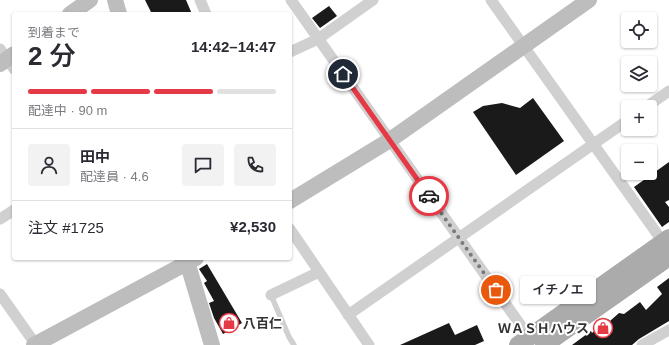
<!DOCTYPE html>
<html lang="ja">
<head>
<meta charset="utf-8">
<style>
	:root { --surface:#fff; --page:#f2f2f3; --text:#2b2b33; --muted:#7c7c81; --line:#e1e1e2; --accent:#e63946 }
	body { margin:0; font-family:Helvetica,"Noto Sans JP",sans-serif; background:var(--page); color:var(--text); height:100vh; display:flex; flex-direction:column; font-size:15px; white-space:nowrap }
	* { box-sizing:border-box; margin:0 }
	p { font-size:13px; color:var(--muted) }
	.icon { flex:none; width:22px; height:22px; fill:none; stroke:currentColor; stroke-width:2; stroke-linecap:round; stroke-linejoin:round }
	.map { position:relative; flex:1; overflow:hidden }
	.drawer { position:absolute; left:12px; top:12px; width:280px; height:248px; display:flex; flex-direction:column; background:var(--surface); border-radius:4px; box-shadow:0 1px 3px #0004 }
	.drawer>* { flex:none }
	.fabs { position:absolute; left:621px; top:12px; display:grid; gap:8px }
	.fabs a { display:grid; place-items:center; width:36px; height:36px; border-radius:4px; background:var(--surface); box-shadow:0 1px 3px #0004; font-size:20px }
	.pin { position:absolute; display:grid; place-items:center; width:34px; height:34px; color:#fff; margin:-17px; border:2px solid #fff; border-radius:50%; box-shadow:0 1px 4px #0007 }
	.courier { position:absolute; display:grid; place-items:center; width:40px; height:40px; margin:-20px; border:3px solid #e63946; border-radius:50%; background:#fff; color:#222; box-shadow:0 1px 5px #0007 }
	.bubble { position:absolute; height:28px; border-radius:4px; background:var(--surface); box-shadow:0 1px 3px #0004; font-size:13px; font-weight:600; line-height:28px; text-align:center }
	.head em { font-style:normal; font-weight:600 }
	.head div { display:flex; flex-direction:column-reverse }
	.head { display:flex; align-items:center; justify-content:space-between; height:68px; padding:0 16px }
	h1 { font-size:26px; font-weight:600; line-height:30px }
	.bar { display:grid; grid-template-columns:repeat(4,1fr); gap:6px 4px; align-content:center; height:48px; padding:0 16px }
	.bar i { height:5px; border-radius:3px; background:var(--line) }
	.bar .active { background:var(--accent) }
	.bar p { grid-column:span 4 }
	.line { display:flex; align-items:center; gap:10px; padding:0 16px; border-top:1px solid var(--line) }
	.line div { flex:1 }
	.round { display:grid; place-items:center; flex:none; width:42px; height:42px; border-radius:4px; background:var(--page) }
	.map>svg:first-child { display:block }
</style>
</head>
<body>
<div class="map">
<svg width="669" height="345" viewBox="0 0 669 345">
	<rect width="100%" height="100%" fill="#fff"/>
	<path fill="#1a1a1a" d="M145,0H186L192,14H152Z
		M329,6L337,16L320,28L312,18Z
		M533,98L564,141L516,175L473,112L483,106L502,103L520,108Z
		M669,162V200L665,202L669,207V222L662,227L634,187Z
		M207,264L242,323L223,334L214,318L209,303L214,301L204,283L207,281L199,269Z
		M669,278V321L639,339L632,345H572L591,331L592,333L608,319L610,321L619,313L624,314L640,302L646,310L662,294L657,287Z
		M449,323L455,335L477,325L484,341L475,345H400Z"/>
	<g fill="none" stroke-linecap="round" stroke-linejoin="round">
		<path stroke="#d0d0d0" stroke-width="5.5" d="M271,295L289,337L294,345"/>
		<path stroke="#d0d0d0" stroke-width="11" d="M200,0L206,14
			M291,0L529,337
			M491,0L663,242
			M0,49L14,69
			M290,52L318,39L373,0
			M646,107L669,91
			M0,219L14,210
			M290,229L369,345
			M0,294L36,345
			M271,295L319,272
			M348,315L628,120
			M642,345L669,330"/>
		<path stroke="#bdbdbd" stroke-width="16" d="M115,0L119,14
			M70,14L90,0
			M0,64L14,54
			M290,201L390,140L589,0
			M186,258L212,345
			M34,345L196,258"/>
		<path stroke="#ababab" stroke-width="18" d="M518,345L669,238
			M544,345L669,257"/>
	</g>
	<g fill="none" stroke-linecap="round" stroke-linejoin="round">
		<path stroke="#7a7a7a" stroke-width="4" stroke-dasharray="0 7.2" d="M429,196L496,290"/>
		<path stroke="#e63946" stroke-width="5" d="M343,74L429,196"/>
	</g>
	<defs>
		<g id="shop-ring" transform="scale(1)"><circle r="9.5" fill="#fff" stroke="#e63946" stroke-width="1.5"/><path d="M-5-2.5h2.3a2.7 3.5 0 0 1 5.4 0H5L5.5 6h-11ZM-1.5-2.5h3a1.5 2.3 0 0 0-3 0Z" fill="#e63946"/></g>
	</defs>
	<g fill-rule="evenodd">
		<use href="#shop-ring" x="229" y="323"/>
		<use href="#shop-ring" x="603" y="328"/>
	</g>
	<g text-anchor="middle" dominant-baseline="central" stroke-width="4" stroke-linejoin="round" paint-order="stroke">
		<g font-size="13" font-weight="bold" fill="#333" stroke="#fff" text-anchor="start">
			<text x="243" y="323">八百仁</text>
			<text x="589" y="328" text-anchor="end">ＷＡＳＨハウス</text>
		</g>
	</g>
</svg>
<div class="fabs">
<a><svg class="icon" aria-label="locate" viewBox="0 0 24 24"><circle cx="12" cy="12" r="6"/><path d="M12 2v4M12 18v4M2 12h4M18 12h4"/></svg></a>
<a><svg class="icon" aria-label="layers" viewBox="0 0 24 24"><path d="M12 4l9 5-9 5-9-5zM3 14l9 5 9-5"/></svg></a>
<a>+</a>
<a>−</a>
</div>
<div class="pin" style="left:496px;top:290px;background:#ea580c"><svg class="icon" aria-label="bag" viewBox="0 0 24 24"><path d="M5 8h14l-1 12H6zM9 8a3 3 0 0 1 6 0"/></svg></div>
<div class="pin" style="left:343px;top:74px;background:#1f2937"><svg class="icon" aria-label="home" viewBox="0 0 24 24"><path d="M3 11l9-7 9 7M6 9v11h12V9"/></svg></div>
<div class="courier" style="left:429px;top:196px"><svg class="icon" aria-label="car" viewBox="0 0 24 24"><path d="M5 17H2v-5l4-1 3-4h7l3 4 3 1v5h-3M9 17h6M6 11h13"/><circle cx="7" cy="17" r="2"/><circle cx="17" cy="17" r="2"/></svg></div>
<div class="bubble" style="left:520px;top:276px;width:76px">イチノエ</div>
<section class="drawer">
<div class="head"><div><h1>2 分</h1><p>到着まで</p></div><em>14:42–14:47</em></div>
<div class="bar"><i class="active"></i><i class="active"></i><i class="active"></i><i></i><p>配達中 · 90 m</p></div>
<div class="line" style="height:72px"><a class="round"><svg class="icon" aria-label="person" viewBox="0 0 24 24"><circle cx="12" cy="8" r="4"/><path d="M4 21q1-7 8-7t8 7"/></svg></a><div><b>田中</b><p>配達員 · 4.6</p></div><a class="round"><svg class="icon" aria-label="chat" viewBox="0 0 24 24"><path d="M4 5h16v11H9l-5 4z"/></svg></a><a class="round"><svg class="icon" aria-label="phone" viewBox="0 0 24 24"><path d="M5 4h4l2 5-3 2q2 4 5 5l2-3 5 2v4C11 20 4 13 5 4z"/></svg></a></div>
<div class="line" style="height:52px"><div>注文 #1725</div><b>¥2,530</b></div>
</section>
</div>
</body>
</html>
